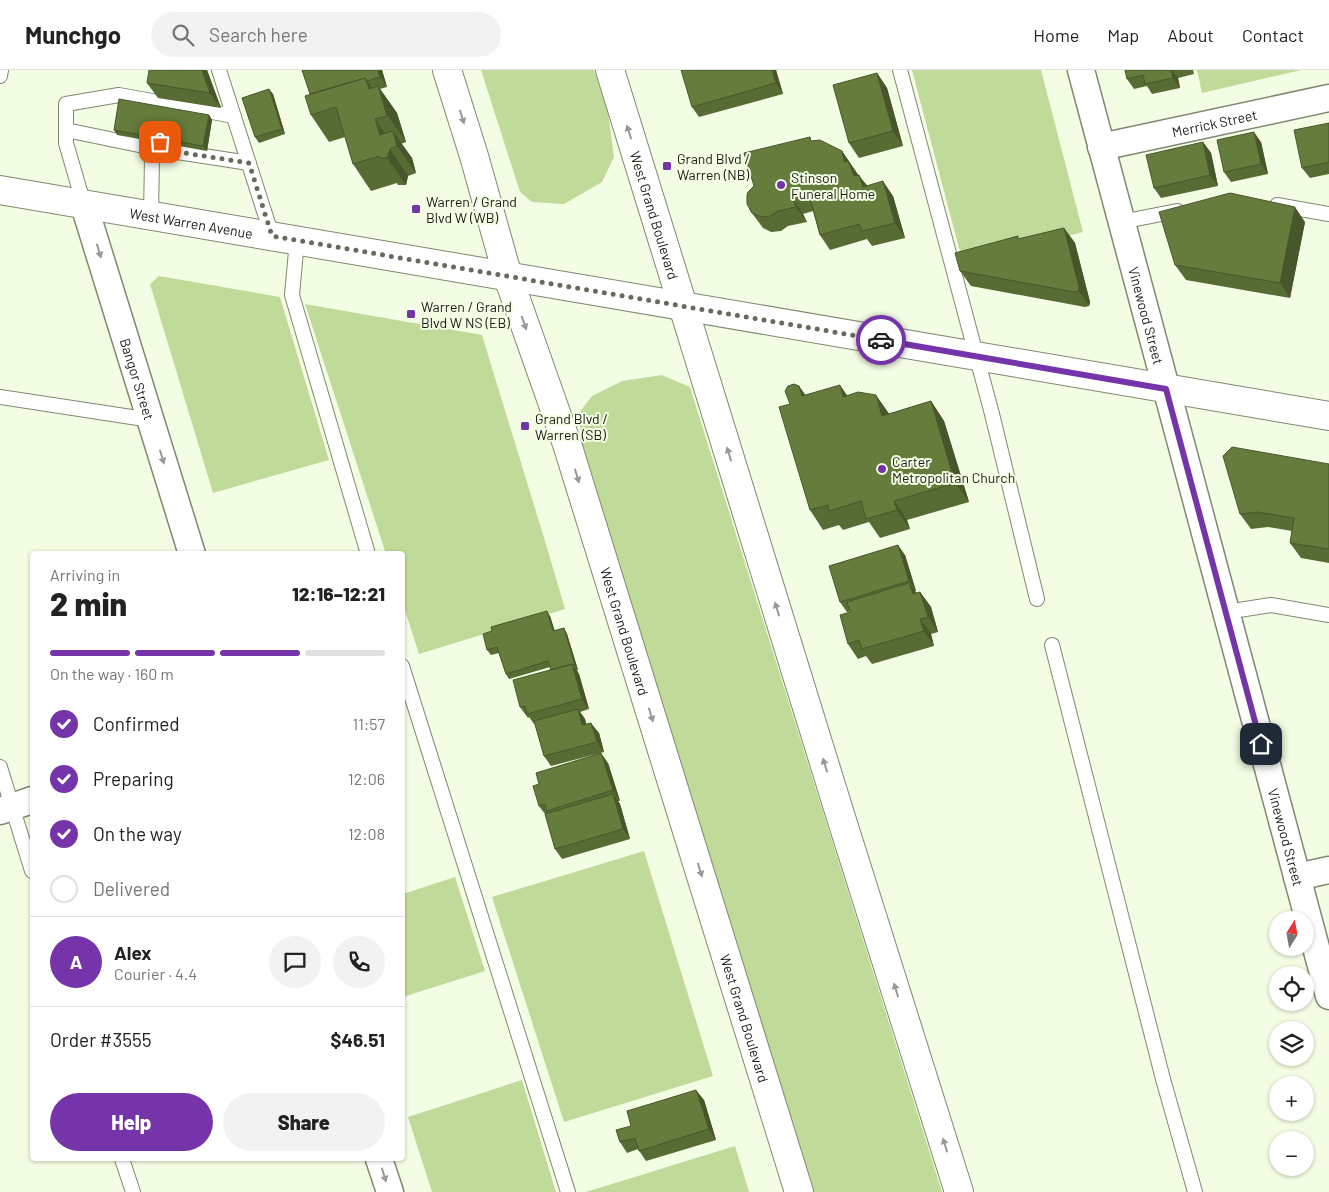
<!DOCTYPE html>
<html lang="en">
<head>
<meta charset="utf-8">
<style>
	:root { --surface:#fff; --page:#f2f2f2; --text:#222; --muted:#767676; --line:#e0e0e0; --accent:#7534a9 }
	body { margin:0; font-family:Barlow,sans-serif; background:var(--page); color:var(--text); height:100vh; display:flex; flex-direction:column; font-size:19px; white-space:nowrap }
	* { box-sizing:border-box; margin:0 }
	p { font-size:16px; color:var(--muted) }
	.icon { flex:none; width:28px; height:28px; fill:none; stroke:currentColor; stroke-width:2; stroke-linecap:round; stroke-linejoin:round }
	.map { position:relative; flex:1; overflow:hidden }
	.sheet { position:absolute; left:30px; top:481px; width:375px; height:610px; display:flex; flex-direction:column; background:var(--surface); border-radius:5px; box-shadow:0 1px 4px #0004 }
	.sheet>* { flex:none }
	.needle { width:32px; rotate:11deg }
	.fabs { position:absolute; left:1269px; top:841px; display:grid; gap:10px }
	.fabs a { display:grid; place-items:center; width:45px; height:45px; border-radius:50%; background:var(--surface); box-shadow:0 1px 4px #0004; font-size:25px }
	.pin { position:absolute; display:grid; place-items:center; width:42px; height:42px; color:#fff; margin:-21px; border-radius:10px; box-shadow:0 2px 8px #0006 }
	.courier { position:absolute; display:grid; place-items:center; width:50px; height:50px; margin:-25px; border:4px solid #7534a9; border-radius:50%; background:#fff; color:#222; box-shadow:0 1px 6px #0007 }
	.headline em { font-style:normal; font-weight:800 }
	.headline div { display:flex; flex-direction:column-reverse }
	.headline { display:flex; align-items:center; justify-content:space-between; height:85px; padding:0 20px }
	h1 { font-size:32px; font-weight:800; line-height:38px }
	.bar { display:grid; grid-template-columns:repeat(4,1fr); gap:8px 5px; align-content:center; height:60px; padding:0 20px }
	.bar i { height:6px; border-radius:4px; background:var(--line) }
	.bar .active { background:var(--accent) }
	.bar p { grid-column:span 4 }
	.line { display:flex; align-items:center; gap:12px; padding:0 20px; border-top:1px solid var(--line) }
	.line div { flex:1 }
	.round { display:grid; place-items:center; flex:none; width:52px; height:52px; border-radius:26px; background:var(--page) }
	ol { padding:0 20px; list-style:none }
	li { display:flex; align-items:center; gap:15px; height:55px }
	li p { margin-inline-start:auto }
	li .icon { padding:5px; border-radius:50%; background:var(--accent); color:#fff; stroke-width:4 }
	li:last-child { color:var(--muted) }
	li i { width:28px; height:28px; border:2px solid var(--line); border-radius:50% }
	.cta { display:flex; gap:10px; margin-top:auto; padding:10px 20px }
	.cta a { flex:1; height:58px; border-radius:30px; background:var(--accent); color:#fff; font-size:20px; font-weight:800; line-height:58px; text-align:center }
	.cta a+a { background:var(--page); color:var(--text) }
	header { display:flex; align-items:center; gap:30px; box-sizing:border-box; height:70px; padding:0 25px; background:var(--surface); border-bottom:1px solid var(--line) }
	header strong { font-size:24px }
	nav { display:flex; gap:28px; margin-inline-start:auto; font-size:18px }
	.search { width:350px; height:45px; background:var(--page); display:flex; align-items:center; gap:12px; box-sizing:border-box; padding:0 18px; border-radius:28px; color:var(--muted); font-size:19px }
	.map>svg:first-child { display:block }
</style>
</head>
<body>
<header>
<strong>Munchgo</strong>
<div class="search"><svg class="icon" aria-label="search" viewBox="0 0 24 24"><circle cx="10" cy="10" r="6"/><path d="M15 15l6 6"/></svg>Search here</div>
<nav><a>Home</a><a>Map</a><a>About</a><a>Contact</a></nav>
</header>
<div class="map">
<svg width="1329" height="1122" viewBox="0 0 1329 1122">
	<rect width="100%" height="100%" fill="#f2fde3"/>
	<path fill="#c0db99" d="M481,0H594L608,42L614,87L602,112L564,134L532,132L520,122Z
		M912,0H1041L1083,162L963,193Z
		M1197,0H1301L1202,23Z
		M159,206L280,227L329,390L213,423L150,214Z
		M305,234L482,265L548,481L565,539L419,584L403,534L402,484H386Z
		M662,305L690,317L942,1122H811L583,379L578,344L592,326L622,311Z
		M644,781L713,1006L564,1052L492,827Z
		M455,807L485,901L403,927V824Z
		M522,1010L556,1122H432L408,1047Z
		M735,1076L749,1122H586Z"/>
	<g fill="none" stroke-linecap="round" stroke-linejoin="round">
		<g stroke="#7f8972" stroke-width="16">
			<path id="service" d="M219,0L272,166
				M900,0L992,344L1037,529
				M0,6L1,0
				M66,60L158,79L159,72
				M84,135L66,73V34L119,25L234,46
				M1277,135L1329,144
				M151,146L152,88L158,79L249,93
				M1121,152L1177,141
				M297,170L292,225L368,484
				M0,327L151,350
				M1226,542L1271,535L1329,545
				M1052,575L1163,1009L1195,1122
				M402,596L568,1122
				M0,697L32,801
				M122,1089L133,1122"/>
		</g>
		<g stroke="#7f8972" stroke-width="29">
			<g id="minor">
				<path id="s1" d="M1081,0L1329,926"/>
				<path id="s2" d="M1101,77L1329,28"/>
				<path id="s3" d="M84,135L192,484"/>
				<path d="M0,741L32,730"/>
				<path d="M1297,807L1329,800"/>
				<path d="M379,1089L390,1122"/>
			</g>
		</g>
		<g stroke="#7f8972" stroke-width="30">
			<g id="secondary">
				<path id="s4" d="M447,0L474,86L508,207L567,374L799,1122"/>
				<path id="s5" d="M610,0L839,741L959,1122"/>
			</g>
		</g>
		<g stroke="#7f8972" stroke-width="30">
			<g id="primary">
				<path id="s6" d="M0,120L1329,346"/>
			</g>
		</g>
		<use href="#service" stroke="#fff" stroke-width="14"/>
		<use href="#minor" stroke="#fff" stroke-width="26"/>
		<use href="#secondary" stroke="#fff" stroke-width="28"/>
		<use href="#primary" stroke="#fff" stroke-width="28"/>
	</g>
	<path fill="#576b34" d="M207,0L221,38L158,28L147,13Z
		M302,0H382L387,17L380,19L397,43L406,72L401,74L412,88L416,103L408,106L406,115H398L397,113L371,121L353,94L345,67L329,72L311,45L310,24Z
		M776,0L783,24L699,47L692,37Z
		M1125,0H1193L1194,4L1178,8L1180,18L1152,24L1147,16L1134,19L1127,9Z
		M877,3L887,18L903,76L859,88L849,73Z
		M273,24L285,64L259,73L255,67Z
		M209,45L212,50L207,81L117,65L114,60Z
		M1329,53V104L1310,108L1302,98Z
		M813,71L842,81L858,105L867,115L893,126L905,168L872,176L867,169L830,180L820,165L813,141L803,144L807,152L788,156L781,161L771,162L763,158L749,139Z
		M1203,72L1211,83L1218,116L1161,128L1154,118Z
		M1261,72L1268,104L1231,112L1224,102Z
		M1305,152L1290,228L1186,210L1175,195Z
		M1064,158L1075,173L1090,232L1089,236L1085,237L971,216L960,201L1020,169Z
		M799,316L805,325L847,326L889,344L931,331L944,351L969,432L907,450L910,459L880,468L869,452L843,460L839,455L823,460L810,440L790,334Z
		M1329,394V493L1301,488L1290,473L1292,461L1268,457L1251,459L1240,444Z
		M905,485L916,521H915L916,523L920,522L931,537L938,562L931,564L934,576L872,594L866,586L858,589L848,574L850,542V541L847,542L840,532Z
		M550,546L555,561L564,558L567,564L578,600H577L579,604L589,639L580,642L585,649L586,654L599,663L604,682L551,696L544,686L535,654H534L529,647L528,648L520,637L551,600L550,597L509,609L506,604L499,583L491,585L487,580L492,561Z
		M608,693L620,731H618L620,734L630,769L562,789L555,779L545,744L539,736Z
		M704,1030L716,1070L646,1091L638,1079L627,1083L620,1072L631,1056Z"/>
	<path fill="#47572b" d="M202,0H207L221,38L210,23Z
		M378,0H382L387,17L380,7Z
		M772,0H776L783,24L776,13Z
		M1171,0H1172L1178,8L1180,18L1173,8Z
		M877,3L887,18L903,76L893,61Z
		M365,8L384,34L378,16L397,43L406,72L369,19Z
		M269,19L273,24L285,64L282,59Z
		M209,45L212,50L207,81L203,76Z
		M375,49L394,76L380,65Z
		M393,61L412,88L416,103L397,76Z
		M1254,62L1261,72L1268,104L1261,94Z
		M1203,72L1211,83L1218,116L1210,105Z
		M390,79L408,106L406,115L387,88Z
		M842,81L859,106L864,121L844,92Z
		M859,105L869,120L863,117Z
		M883,111L893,126L905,168L895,153Z
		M793,129L803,144L807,152L796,137Z
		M1295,137L1305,152L1290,228L1280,213Z
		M1064,158L1075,173L1090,232L1089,236L1079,221Z
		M840,315L853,334L843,327Z
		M799,316L813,336L802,326Z
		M876,325L890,345L882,346Z
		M931,331L944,351L969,432L955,413Z
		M894,431L907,450L910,459L897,440Z
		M898,475L905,485L916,521L909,511Z
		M909,513L920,528L913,524Z
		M920,522L931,537L938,562L928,547Z
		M547,541L550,546L556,567L553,561Z
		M920,549L931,564L934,576L924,561Z
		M564,558L567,564L578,600L575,595Z
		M572,594L579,604L589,639L582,629Z
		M578,639L585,649L589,665L582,655Z
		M591,653L599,663L604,682L597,672Z
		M601,683L608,693L620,731L613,720Z
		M613,724L620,734L630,769L623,759Z
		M696,1020L704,1030L716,1070L709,1059Z"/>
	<path fill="#657c3d" stroke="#47572b" d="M149,0H202L210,23L147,13Z
		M302,0H378L380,7L367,11L365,8L310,24Z
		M681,0H772L776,13L692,37Z
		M1125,0H1171L1173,8L1145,14L1143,5L1127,9Z
		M877,3L893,61L849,73L833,15Z
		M365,8L369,19L378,16L387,46L375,49L380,65L393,61L397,76L390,79L387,88H379V86L353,94L336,37L311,45L305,26Z
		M269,19L282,59L255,67L242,28Z
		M119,29L209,45L203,76L114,60Z
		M1329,53V92L1302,98L1294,60Z
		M1254,62L1261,94L1224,102L1217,70Z
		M810,67L811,71L820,70L842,81L844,92L848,91L854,106L859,105L863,117L883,111L895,153L862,161L859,154L820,165L809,124L793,129L796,137L778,141L770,146L761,147L752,143L747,134V125L748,122L754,116L744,83Z
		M1203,72L1210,105L1154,118L1146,85Z
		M1230,123L1295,137L1280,213L1175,195L1159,142Z
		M1064,158L1079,217V221L1074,222L960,201L955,183L1018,166V169Z
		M794,314L799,316L802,326L840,315L843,327L858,322L876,325L882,346L931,331L955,413L894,431L897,440L866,449L861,431L829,441L828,435L810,440L779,337L790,334L785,321L788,316Z
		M1232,377L1329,394V479L1290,473L1294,448L1257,442L1240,444L1223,386Z
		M898,475L909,511L840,532L829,496Z
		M909,513L913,524L920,522L928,547L920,549L924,561L862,579L859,570L848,574L840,545L850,542L847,532Z
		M547,541L553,561L564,558L575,595H572V594L551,600L548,591L506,604L497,577L487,580L483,564L492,561L491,557Z
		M572,594L582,629L527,644L525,636L520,637L513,610Z
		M578,639L582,655L591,653L597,672L544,686L534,651Z
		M601,683L613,720L547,741L545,734L539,736L533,716L539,714L536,703Z
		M613,724L623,759L555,779L545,744Z
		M696,1020L709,1059L639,1081L635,1068L620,1072L616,1060L631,1056L627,1041Z"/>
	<defs><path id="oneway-solid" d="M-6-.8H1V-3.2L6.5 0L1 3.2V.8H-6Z" transform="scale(1.25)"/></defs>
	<g fill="#989a96">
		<use href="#oneway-solid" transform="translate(462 47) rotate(73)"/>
		<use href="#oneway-solid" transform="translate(629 62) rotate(-107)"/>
		<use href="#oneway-solid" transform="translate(99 181) rotate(73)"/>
		<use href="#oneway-solid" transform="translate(524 253) rotate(71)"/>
		<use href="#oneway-solid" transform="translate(729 384) rotate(-107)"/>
		<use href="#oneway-solid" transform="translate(162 387) rotate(73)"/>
		<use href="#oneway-solid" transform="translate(577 406) rotate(73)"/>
		<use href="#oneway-solid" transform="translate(777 539) rotate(-107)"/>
		<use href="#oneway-solid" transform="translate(651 645) rotate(73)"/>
		<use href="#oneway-solid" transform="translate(825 695) rotate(-107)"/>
		<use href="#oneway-solid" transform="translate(700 800) rotate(73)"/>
		<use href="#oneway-solid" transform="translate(896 920) rotate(-107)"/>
		<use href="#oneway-solid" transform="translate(945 1075) rotate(-107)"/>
		<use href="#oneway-solid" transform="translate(384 1105) rotate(73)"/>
	</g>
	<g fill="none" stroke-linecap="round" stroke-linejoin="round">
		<path stroke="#666c5d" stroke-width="5" stroke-dasharray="0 9" d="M160,72L158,79L249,93L272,166L881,270"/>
		<path stroke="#7534a9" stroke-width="6" d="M881,270L1166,319L1261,674"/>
	</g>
	<g fill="#7534a9" stroke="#f2fde3" stroke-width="2">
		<rect x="662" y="91" width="10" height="10" rx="2.5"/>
		<circle cx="781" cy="115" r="5"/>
		<rect x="411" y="134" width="10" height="10" rx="2.5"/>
		<rect x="406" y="239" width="10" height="10" rx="2.5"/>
		<rect x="520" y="351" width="10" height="10" rx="2.5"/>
		<circle cx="882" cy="399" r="5"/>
	</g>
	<g text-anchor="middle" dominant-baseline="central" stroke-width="4" stroke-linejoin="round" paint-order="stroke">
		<g font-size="14" fill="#1a1e15" stroke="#f2fde3">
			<text stroke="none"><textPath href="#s2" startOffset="116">Merrick Street</textPath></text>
			<text stroke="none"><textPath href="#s5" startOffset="152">West Grand Boulevard</textPath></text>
			<text stroke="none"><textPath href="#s6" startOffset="194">West Warren Avenue</textPath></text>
			<text stroke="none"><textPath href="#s1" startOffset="254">Vinewood Street</textPath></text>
			<text stroke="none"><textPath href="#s3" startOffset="182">Bangor Street</textPath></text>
			<text stroke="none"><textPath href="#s4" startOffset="589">West Grand Boulevard</textPath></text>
			<text stroke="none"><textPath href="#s1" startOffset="794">Vinewood Street</textPath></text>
			<text stroke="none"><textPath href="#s4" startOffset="994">West Grand Boulevard</textPath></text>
		</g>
		<g font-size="14" fill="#1a1e15" stroke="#f2fde3" text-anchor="start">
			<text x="677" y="88">Grand Blvd /<tspan x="677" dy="16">Warren (NB)</tspan></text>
			<text x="791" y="107">Stinson<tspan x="791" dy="16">Funeral Home</tspan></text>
			<text x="426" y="131">Warren / Grand<tspan x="426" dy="16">Blvd W (WB)</tspan></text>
			<text x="421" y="236">Warren / Grand<tspan x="421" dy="16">Blvd W NS (EB)</tspan></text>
			<text x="535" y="348">Grand Blvd /<tspan x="535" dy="16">Warren (SB)</tspan></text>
			<text x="892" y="391">Carter<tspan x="892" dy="16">Metropolitan Church</tspan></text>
		</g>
	</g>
</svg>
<div class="fabs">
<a><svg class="needle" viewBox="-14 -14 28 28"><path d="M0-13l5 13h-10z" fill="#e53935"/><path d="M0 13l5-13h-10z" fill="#767676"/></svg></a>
<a><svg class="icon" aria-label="locate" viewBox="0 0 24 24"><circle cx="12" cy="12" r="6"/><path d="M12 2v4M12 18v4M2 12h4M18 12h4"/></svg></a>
<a><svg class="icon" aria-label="layers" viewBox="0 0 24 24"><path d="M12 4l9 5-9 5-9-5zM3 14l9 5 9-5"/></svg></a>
<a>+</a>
<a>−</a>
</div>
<div class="pin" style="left:160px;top:72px;background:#ea580c"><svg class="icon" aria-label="bag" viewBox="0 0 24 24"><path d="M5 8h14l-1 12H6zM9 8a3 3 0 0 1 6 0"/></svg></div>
<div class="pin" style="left:1261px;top:674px;background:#1f2937"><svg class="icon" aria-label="home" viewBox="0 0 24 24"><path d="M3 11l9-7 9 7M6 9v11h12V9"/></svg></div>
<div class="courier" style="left:881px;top:270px"><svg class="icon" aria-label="car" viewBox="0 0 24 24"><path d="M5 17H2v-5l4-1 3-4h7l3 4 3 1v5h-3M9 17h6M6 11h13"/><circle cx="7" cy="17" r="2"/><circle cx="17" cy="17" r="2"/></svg></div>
<section class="sheet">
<div class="headline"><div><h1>2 min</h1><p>Arriving in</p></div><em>12:16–12:21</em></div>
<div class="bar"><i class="active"></i><i class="active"></i><i class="active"></i><i></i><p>On the way · 160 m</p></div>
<ol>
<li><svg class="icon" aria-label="check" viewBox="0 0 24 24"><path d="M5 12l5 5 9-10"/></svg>Confirmed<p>11:57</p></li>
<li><svg class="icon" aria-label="check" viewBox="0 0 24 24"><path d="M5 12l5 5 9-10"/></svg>Preparing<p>12:06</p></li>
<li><svg class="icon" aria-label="check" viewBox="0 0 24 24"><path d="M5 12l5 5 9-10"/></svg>On the way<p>12:08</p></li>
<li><i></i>Delivered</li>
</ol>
<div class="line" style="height:90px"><b class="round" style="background:var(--accent);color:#fff">A</b><div><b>Alex</b><p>Courier · 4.4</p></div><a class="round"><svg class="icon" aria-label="chat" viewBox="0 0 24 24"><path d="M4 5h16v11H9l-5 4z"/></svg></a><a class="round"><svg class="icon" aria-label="phone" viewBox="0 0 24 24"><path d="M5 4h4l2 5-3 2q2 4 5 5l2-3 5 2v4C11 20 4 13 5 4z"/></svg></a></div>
<div class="line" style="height:65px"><div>Order #3555</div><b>$46.51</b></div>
<div class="cta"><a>Help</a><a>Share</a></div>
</section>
</div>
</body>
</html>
